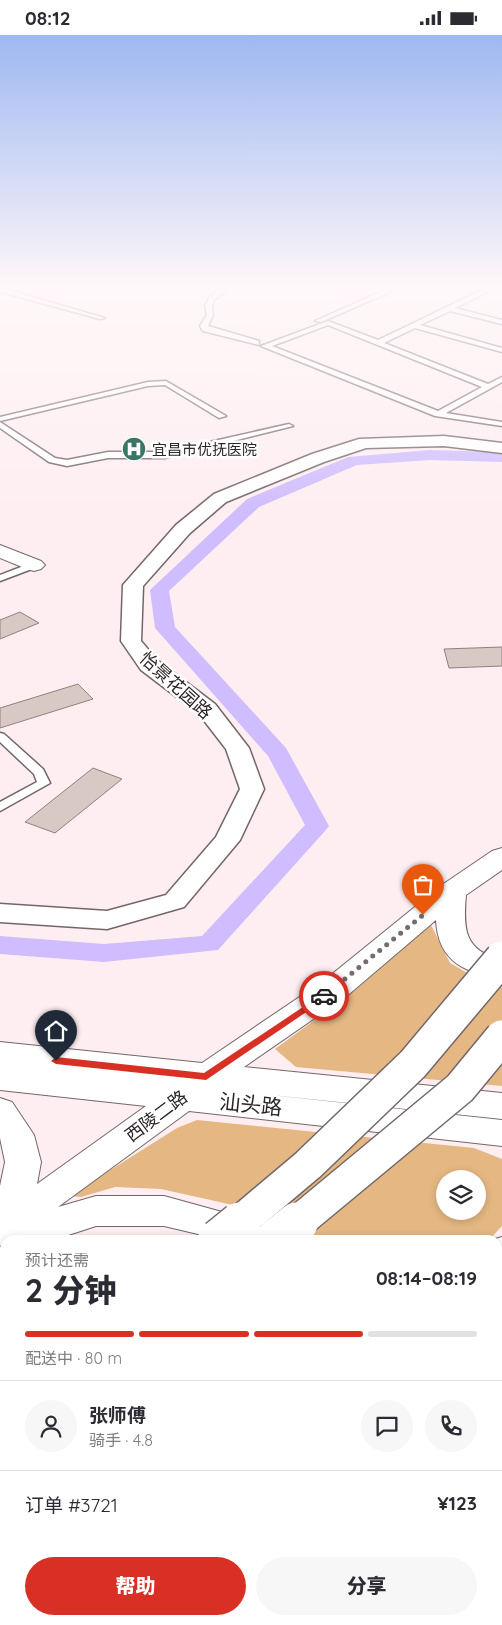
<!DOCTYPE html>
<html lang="zh">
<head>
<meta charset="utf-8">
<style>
	:root { --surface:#fff; --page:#f7f7f7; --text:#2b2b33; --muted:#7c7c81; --line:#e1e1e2; --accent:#d93025 }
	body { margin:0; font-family:Quicksand,"Noto Sans SC",sans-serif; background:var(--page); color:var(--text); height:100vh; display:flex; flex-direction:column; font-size:19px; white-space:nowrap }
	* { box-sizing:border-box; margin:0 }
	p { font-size:16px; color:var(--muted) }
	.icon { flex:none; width:28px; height:28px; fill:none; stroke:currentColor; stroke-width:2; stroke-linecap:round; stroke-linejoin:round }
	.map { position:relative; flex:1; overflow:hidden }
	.side { position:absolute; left:0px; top:1200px; width:502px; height:390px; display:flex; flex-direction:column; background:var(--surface); border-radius:15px 15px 0 0; box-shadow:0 2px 8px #0003 }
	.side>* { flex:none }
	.tools { position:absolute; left:436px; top:1135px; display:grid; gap:10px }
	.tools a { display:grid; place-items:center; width:50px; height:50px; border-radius:50%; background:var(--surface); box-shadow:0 2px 8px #0003; font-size:25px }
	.pin { position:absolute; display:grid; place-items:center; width:42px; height:42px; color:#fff; margin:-51px -21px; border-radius:50% 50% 50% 0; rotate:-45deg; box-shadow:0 0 5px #0007 }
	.pin .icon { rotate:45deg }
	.courier { position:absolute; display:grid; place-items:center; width:50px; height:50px; margin:-25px; border:4px solid #d93025; border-radius:50%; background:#fff; color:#222; box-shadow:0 1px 6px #0007 }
	.summary em { font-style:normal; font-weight:800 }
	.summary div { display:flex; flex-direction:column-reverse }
	.summary { display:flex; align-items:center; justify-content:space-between; height:85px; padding:0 25px }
	h1 { font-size:32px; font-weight:800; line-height:38px }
	.bar { display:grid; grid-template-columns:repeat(4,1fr); gap:8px 5px; align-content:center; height:60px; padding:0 25px }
	.bar i { height:6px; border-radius:4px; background:var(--line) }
	.bar .active { background:var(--accent) }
	.bar p { grid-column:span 4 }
	.line { display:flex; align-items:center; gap:12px; padding:0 25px; border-top:1px solid var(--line) }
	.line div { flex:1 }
	.round { display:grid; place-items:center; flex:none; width:52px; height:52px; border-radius:26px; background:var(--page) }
	.button { display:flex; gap:10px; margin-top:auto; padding:10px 25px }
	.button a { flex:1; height:58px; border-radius:30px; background:var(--accent); color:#fff; font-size:20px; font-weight:800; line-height:58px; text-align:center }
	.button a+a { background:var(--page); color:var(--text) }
	.status { display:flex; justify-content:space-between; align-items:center; height:35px; padding:0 25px; background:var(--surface); direction:ltr }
	.status svg { height:14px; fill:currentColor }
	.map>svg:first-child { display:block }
</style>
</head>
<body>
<div class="status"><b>08:12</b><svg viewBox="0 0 49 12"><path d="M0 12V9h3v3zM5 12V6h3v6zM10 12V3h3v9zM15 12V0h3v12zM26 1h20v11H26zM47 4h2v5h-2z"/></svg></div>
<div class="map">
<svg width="502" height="1590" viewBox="0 0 502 1590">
	<rect width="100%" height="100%" fill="#feeef1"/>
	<path fill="#e5b883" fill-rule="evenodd" d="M431,890L450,928L469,939L502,949V1051L296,1032L275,1014L354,956Z
		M197,1085L474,1113L502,1124V1191L489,1205H298L233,1170L161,1154L115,1152L81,1162L69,1161L177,1093ZM445,1144H478V1176H445Z"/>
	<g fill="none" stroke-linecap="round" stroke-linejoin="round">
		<path fill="#cfbdff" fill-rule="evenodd" d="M430,415L502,417V427L430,425L357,430L259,472L169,556L175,592L286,713L329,791L325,796L218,915L104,927L0,919V901L104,909L202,901L305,790L268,721L155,593L150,555L247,464L348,422Z"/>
	</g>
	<path fill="#d8c9c5" stroke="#8f817d" d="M20,577L39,588L0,604V585Z
		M502,612V631L449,633L444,614Z
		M78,649L93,664L0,693V673Z
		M93,733L122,744L55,798L25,787Z"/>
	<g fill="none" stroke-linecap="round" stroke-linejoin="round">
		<g stroke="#736669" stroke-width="3">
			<path id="lane" d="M0,254H5L105,283L100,284L0,257Z
				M228,254L214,265L212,271L213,280L208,291L259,306V310L203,296L200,291L207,280L205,271L209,263L219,254Z
				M387,254H397L321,287L315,286Z
				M484,254H493L455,273L502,285V289L450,276L420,290L502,313V317L415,293L384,308L488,349L502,342V347L446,378L502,387V391L435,381L261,311L328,286L378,305ZM328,290L482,352L438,376L272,311Z
				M166,346L226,381L219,383L165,350L148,351L0,386V382L148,347Z
				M0,387L55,423L67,425L108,417H165L289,389L293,391L165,423H108L67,431L49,427L0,393Z
				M34,527L39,530L37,532L0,546V540Z
				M0,698L4,699L43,734L50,748L0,776V767L37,747L34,739L0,707Z"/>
		</g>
		<g stroke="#736669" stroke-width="3">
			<path id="street" d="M444,401L502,408V418L444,411L366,413L324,427L226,467L190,498L143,551L141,606L157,625L215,669L249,713L264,754L240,805L184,872L107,894L0,887V869L107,876L166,860L216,802L240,754L226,714L199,679L141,635L121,606L123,550L176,490L214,459L312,419L359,404Z"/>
		</g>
		<g stroke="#736669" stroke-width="2">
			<path id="secondary" d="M0,510L41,526L45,530L41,534L34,536L27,534L0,523Z"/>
		</g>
		<g stroke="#736669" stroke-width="2">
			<path id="primary" d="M502,813V835L466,860C463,894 464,916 502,925V945C466,937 438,928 436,885L348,960L244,1032L502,1058V1084L214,1054L502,1085V1111L189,1076L58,1172L96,1161H164L222,1177L247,1194L253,1205H206L198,1199L164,1191H96L53,1205H5V1216L0,1210V1151L5,1127L0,1103V1063L12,1067L34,1100L41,1127L37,1149L146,1071L0,1055V1031L176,1049L0,1031V1007L202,1028L326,944L442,850L492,816Z
				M502,1202V1235L498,1236V1205H492Z
				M5,1501V1578L0,1580V1503Z"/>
		</g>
		<g stroke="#736669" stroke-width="2">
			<path id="highway" d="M5,1352V1432L0,1433V1354Z"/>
		</g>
		<use href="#lane" fill="#fff" fill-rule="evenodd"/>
		<use href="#street" fill="#fff" fill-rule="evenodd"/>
		<use href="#secondary" fill="#fff" fill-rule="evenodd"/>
		<use href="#primary" fill="#fff" fill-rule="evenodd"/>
		<use href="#highway" fill="#fff" fill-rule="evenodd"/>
		<g stroke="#736669" stroke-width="36" stroke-linecap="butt">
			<path id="highway-bridge-far1" d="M238,1189L308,1130L413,1029L502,923
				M296,1189L460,1053L502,1002"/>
		</g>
		<g stroke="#736669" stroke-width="44" stroke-linecap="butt">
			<path id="highway-bridge" d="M219,1205L240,1188
				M276,1205L297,1188"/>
		</g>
		<use href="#highway-bridge-far1" stroke="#fff" stroke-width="33"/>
		<use href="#highway-bridge" stroke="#fff" stroke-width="41"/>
	</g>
	<linearGradient id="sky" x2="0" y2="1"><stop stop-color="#9eb8f1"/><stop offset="0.53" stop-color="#fff7f9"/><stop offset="1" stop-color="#fff7f9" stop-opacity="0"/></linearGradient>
	<rect width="502" height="477" fill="url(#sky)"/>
	<path fill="#d93025" d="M324,958L329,961L327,963L206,1045L56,1029L51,1026L56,1022L204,1038Z"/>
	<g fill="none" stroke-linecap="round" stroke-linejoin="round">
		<path stroke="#766c6e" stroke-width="5" stroke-dasharray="0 9" d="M324,961L423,880"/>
	</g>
	<defs>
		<g id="hospital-disc" transform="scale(1.25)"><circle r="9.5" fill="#397764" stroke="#fff"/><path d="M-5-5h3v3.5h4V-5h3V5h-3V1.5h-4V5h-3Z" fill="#fff"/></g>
	</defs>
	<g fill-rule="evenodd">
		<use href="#hospital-disc" x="134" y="414"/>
	</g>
	<g text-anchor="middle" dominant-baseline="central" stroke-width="5" stroke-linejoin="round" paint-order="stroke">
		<g font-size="15" fill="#2c2628" stroke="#fff" text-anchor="start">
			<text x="152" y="414">宜昌市优抚医院</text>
		</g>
		<g font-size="18" fill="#2c2628" stroke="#fff">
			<text transform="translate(176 650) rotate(42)">怡景花园路</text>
			<text transform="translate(156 1081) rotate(-37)">西陵二路</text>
		</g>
		<g font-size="21" fill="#2c2628" stroke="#fff">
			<text transform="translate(251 1069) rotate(6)">汕头路</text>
		</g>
	</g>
</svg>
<div class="tools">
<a><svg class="icon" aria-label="layers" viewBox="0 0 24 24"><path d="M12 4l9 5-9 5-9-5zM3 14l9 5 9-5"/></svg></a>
</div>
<div class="pin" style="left:423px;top:880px;background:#ea580c"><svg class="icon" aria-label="bag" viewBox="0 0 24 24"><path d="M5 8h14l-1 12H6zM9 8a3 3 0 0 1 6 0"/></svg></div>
<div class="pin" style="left:56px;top:1026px;background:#1f2937"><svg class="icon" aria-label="home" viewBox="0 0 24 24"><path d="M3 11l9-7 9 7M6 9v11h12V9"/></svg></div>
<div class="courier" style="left:324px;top:961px"><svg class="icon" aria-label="car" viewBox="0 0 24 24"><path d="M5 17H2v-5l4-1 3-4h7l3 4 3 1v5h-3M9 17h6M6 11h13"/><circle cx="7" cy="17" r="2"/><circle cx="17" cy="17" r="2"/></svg></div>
<section class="side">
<div class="summary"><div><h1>2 分钟</h1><p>预计还需</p></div><em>08:14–08:19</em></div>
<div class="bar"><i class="active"></i><i class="active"></i><i class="active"></i><i></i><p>配送中 · 80 m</p></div>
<div class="line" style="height:90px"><a class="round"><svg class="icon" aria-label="person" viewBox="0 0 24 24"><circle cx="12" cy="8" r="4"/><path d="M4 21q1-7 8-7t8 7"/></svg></a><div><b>张师傅</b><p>骑手 · 4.8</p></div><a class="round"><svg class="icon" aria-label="chat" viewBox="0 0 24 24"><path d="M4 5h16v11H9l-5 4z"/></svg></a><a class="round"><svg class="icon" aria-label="phone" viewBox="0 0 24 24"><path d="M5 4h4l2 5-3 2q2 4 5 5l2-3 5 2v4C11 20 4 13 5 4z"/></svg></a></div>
<div class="line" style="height:65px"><div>订单 #3721</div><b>¥123</b></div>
<div class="button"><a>帮助</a><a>分享</a></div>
</section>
</div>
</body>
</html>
